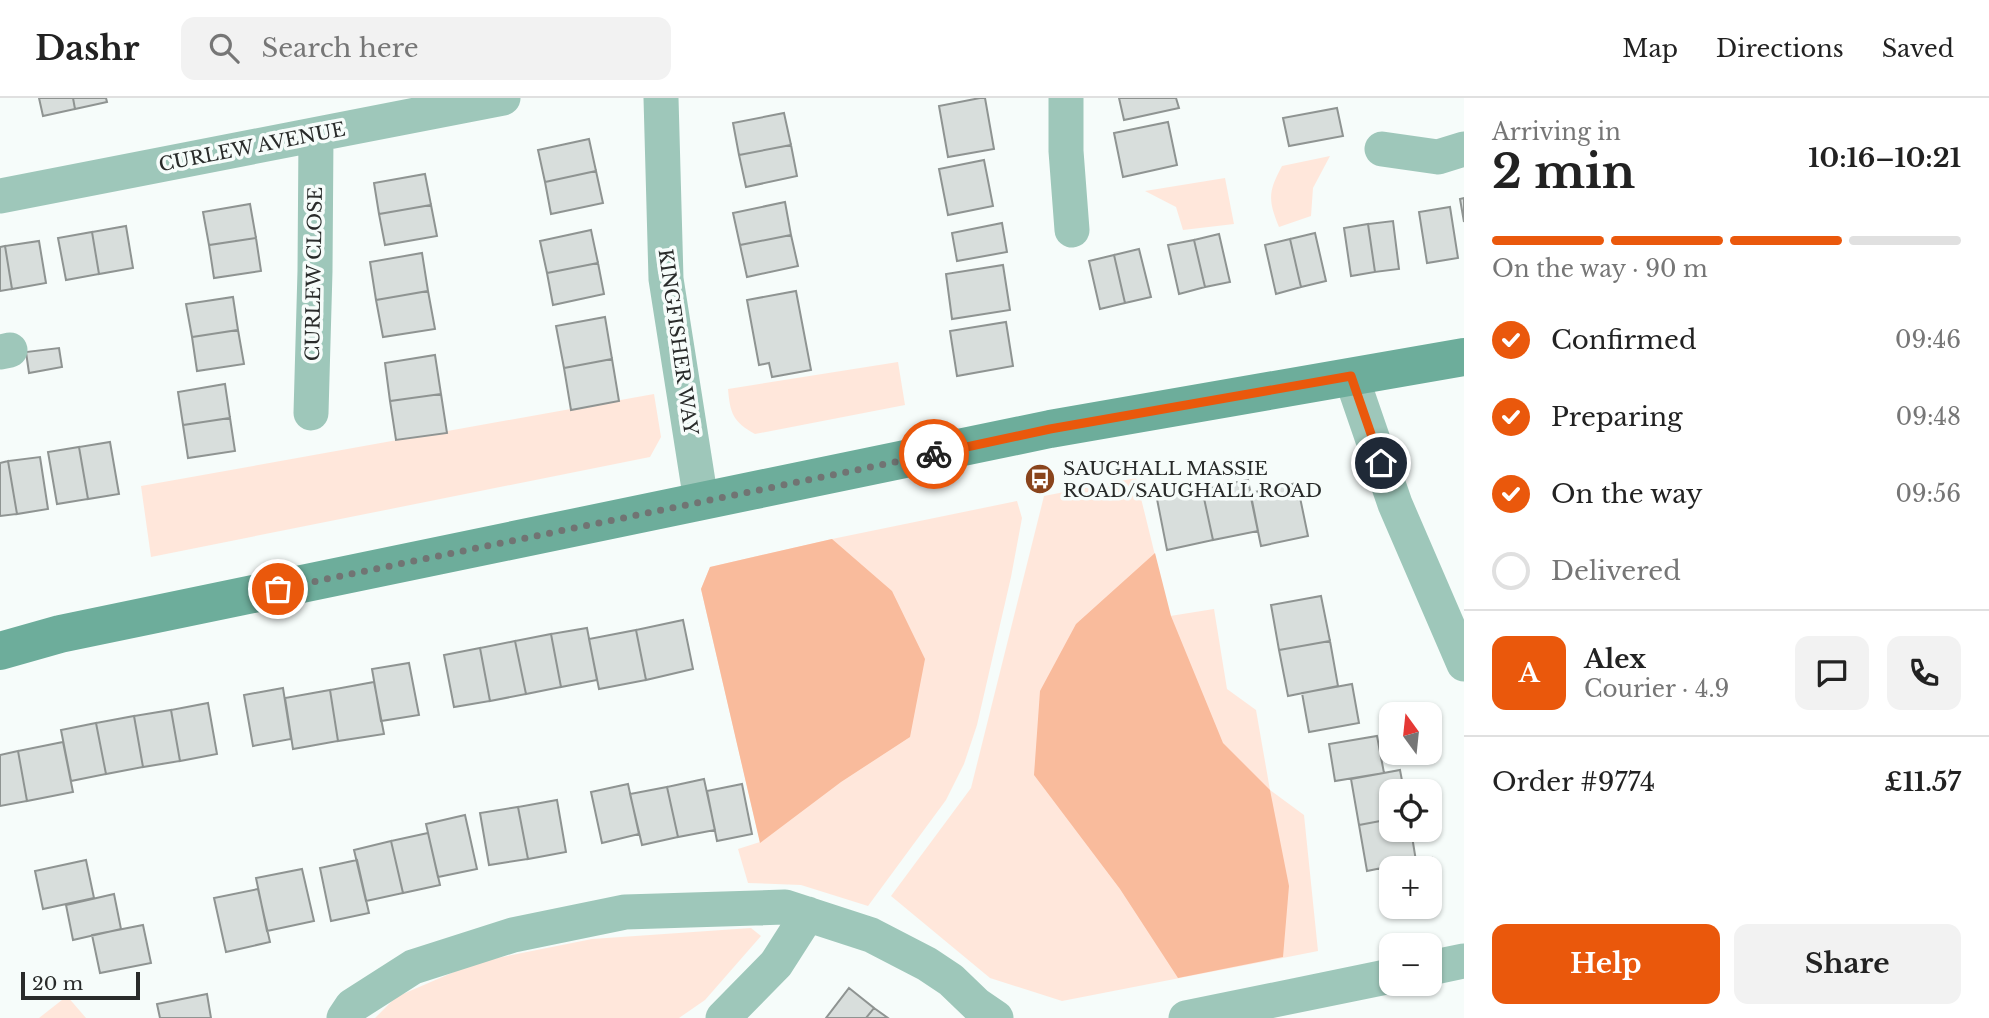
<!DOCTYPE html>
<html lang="en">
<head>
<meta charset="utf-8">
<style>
	:root { --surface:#fff; --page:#f2f2f2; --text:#222; --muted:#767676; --line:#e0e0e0; --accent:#ea580c }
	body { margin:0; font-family:"Libre Baskerville",serif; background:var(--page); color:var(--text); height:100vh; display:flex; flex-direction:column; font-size:26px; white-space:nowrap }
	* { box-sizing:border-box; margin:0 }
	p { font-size:23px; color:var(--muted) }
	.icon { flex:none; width:38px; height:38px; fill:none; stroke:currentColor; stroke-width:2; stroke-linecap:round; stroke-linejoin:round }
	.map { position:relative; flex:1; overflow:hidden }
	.panel { display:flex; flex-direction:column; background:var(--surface); width:525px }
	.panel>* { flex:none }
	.needle { width:46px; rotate:345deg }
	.fabs { position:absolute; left:1379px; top:604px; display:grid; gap:14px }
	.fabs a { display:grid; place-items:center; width:63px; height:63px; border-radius:14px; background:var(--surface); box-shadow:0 2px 5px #0004; font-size:35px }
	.scale { position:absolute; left:21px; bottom:18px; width:119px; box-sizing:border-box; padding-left:7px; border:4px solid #292b2a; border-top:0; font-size:19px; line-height:24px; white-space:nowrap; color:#292b2a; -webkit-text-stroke:5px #f6fcfa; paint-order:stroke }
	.pin { position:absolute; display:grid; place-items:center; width:60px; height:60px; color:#fff; margin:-30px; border:4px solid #fff; border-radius:50%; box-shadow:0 2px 7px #0007 }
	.courier { position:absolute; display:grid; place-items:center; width:70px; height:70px; margin:-35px; border:5px solid #ea580c; border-radius:50%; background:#fff; color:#222; box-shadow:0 2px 9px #0007 }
	.summary em { font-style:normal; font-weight:700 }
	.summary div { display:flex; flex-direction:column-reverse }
	.summary { display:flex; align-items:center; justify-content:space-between; height:119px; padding:0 28px }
	h1 { font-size:46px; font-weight:700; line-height:52px }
	.bar { display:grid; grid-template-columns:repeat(4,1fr); gap:10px 7px; align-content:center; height:84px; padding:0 28px }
	.bar i { height:9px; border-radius:5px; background:var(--line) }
	.bar .active { background:var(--accent) }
	.bar p { grid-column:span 4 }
	.line { display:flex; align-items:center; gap:18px; padding:0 28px; border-top:2px solid var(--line) }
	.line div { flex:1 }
	.round { display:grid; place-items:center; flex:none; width:74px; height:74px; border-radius:14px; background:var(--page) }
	ol { padding:0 28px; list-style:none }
	li { display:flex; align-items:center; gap:21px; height:77px }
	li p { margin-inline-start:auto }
	li .icon { padding:7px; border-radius:50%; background:var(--accent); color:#fff; stroke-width:4 }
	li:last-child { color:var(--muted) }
	li i { width:38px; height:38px; border:4px solid var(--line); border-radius:50% }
	.action { display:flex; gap:14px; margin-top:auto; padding:14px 28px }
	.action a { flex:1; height:80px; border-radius:14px; background:var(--accent); color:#fff; font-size:28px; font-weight:700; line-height:80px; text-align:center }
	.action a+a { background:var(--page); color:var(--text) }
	header { display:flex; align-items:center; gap:42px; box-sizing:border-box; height:98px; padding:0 35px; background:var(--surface); border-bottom:2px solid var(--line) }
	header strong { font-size:33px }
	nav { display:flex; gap:38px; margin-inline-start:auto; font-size:24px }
	.search { width:490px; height:63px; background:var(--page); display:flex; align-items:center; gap:18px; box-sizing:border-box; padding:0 24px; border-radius:14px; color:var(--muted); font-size:26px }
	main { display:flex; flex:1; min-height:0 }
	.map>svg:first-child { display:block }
</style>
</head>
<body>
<header>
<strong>Dashr</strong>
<div class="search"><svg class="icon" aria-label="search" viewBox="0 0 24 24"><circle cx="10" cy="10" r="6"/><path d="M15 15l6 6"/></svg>Search here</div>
<nav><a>Map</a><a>Directions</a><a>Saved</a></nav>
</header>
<main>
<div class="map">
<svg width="1464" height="920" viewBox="0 0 1464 920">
	<rect width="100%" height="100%" fill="#f6fcfa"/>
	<path fill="#ffe7db" d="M1330,58L1313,90L1311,118L1279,129C1268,102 1268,94 1282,68Z
		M1225,80L1234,126L1183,132L1176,109L1145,93Z
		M898,264L905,307L755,336C733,324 730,315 728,291Z
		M654,296L661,339L650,359L151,459L141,388Z
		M1136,380L1170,518L1214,511L1227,591L1256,612L1270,692L1304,717L1318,853L1062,903L990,880L891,798L971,690L1044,398Z
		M1017,403L1022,420L1011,479L977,627L964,666L946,702L868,808L801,787L748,785L738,751L760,744L701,491L710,469L832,441Z
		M751,830L761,838L705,902L679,920H375L396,899L477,864L592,841Z
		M67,898L86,920H39Z"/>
	<path fill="#f9bb9c" d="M832,441L892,493L925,561L910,639L841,684L760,745L701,491L710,469Z
		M1155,455L1171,518L1223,645L1270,692L1289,788L1283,859L1178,880L1120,791L1034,677L1040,593L1076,526Z"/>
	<path fill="#d8dedc" stroke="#8f9492" stroke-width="2" d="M39,0H73L75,11L43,18Z
		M73,0H106L107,4L75,11Z
		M980,0H985L994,51L948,59L939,8Z
		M1119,0H1176L1179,10L1124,22Z
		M1337,10L1343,38L1289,48L1283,20Z
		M784,15L791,47L739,57L733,25Z
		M1168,24L1177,67L1123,79L1114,35Z
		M589,41L596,73L545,84L538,52Z
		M791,47L797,78L746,89L739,57Z
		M984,62L993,108L948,117L939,71Z
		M596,73L603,105L551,116L545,84Z
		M425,76L431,107L379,116L374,85Z
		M1464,100V124L1460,101Z
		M785,104L791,137L740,147L733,115Z
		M250,106L256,140L209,147L203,114Z
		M431,107L437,138L385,147L379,116Z
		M1450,109L1458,160L1427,165L1419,114Z
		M1393,123L1399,171L1375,174L1368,126Z
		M1002,125L1007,154L957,163L952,135Z
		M1368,126L1375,174L1351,178L1344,130Z
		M126,128L133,170L99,176L92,134Z
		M591,132L598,165L547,175L540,143Z
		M92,134L99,176L66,182L58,140Z
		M1315,135L1326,183L1301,189L1290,141Z
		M1219,136L1230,184L1205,189L1194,142Z
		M791,137L798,168L747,179L740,147Z
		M256,140L261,173L214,180L209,147Z
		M1290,141L1301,189L1276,196L1265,147Z
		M1194,142L1205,189L1179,196L1168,147Z
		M39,143L46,185L12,191L5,148Z
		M5,148L12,191L0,193V149Z
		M1139,151L1151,199L1125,205L1114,157Z
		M422,155L428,193L376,202L370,164Z
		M1114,157L1125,205L1100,211L1089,163Z
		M598,165L604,196L553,207L547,175Z
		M1003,167L1010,212L952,221L946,176Z
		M428,193L435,231L383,239L376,202Z
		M796,193L811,272L772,279L769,265L759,267L747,202Z
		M233,199L238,232L192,239L186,206Z
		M605,219L612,261L564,270L556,228Z
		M1006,224L1013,268L957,278L950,233Z
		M238,232L244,266L197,273L192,239Z
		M59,250L62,269L29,275L26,254Z
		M435,257L441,296L390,303L385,265Z
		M612,261L619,303L571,312L564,270Z
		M225,286L230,320L183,327L178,294Z
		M441,296L447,335L396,342L390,303Z
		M230,320L235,353L188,360L183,327Z
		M110,344L119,396L88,401L79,349Z
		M79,349L88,401L57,406L48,354Z
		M40,359L48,411L17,416L8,363Z
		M8,363L17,416L0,418V365Z
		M1248,382L1258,433L1213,442L1202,391Z
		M1297,385L1308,438L1261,448L1250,395Z
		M1202,391L1213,442L1167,452L1157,401Z
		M1321,498L1330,543L1279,552L1271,507Z
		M683,522L693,571L646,582L636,532Z
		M587,530L597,582L561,589L551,536Z
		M636,532L646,582L599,591L589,541Z
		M551,536L561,589L526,596L515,543Z
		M515,543L526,596L490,603L480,550Z
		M1330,543L1338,588L1288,598L1279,552Z
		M480,550L490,603L454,609L444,557Z
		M409,565L419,617L381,623L372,571Z
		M374,584L384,636L338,643L330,592Z
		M1352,586L1359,625L1309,634L1302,595Z
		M283,590L291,641L253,648L244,597Z
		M330,592L338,643L293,651L285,600Z
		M208,605L217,656L180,663L171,612Z
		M171,612L180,663L143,669L134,618Z
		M134,618L143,669L106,676L96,625Z
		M96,625L106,676L71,683L61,632Z
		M1377,638L1384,675L1335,683L1329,646Z
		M63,644L73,694L27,703L18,653Z
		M18,653L27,703L0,708V657Z
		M1400,672L1404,693H1391V721L1359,727L1351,681Z
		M704,681L715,732L678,739L667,689Z
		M628,686L639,736L602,745L591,694Z
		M742,686L752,736L717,743L707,693Z
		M667,689L678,739L642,747L630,696Z
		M557,702L566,754L528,761L518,709Z
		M518,709L528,761L489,767L480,715Z
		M465,717L477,771L438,779L426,726Z
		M1391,721V732H1411L1416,763L1367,773L1359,727Z
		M428,735L440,787L403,795L391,743Z
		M391,743L403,795L366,803L354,752Z
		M1432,760L1439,797L1430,799V770H1391V807H1389L1381,770Z
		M86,762L94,800L43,811L35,773Z
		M357,762L369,815L331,823L320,770Z
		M302,771L314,823L267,833L256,780Z
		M258,791L270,844L226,854L214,800Z
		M114,796L121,831L73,842L66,807Z
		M143,827L151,865L100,875L92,837Z
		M849,890L874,910L866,920H826Z
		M207,896L211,920H160L157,906Z
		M874,910L888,920H866Z"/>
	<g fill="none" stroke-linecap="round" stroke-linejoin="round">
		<path stroke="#9ec7ba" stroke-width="35" d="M661,0L666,181L701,403
			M1066,0V53L1072,132
			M1382,51L1438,59L1464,51
			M0,98L503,0
			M0,254L10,252
			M1351,278L1395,406L1464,566
			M311,315L315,173L316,37
			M1430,870L1464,863
			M344,920L352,908L413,869L513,837L625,814L785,809L871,837L927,866L951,882L977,907L996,920
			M723,920L776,866L808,816
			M1186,920L1391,878"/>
		<path stroke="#6dad9b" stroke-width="38" d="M0,553L60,536L1050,331L1464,259"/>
	</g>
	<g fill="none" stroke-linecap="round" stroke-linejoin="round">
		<path stroke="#717473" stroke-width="7" stroke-dasharray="0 12.6" d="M278,491L934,356"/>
		<path stroke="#ea580c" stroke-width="9" d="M934,356L1050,331L1351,278L1381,365"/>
	</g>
	<defs>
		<g id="bus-disc" transform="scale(1.575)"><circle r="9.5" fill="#89441c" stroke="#f6fcfa"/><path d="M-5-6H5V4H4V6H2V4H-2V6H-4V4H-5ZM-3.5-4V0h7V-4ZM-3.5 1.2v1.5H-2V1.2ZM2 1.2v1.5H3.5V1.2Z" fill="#fff"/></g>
	</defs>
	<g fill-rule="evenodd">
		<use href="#bus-disc" x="1040" y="381"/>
	</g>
	<g text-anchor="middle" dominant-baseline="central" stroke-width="7" stroke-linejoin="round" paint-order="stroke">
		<g font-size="19" fill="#292b2a" stroke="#f6fcfa">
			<text transform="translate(252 49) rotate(-11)">CURLEW AVENUE</text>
			<text transform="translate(314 176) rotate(-89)">CURLEW CLOSE</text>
			<text transform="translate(678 244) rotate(82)">KINGFISHER WAY</text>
		</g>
		<g font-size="19" fill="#292b2a" stroke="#f6fcfa" text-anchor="start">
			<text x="1063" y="370">SAUGHALL MASSIE<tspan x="1063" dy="22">ROAD/SAUGHALL ROAD</tspan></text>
		</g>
	</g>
</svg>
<div class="fabs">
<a><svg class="needle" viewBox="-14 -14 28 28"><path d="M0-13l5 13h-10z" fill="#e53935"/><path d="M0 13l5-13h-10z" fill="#767676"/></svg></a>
<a><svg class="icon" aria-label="locate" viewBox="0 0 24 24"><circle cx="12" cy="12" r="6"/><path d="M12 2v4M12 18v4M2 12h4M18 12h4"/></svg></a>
<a>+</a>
<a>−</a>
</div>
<div class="scale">20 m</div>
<div class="pin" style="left:278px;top:491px;background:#ea580c"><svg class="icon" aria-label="bag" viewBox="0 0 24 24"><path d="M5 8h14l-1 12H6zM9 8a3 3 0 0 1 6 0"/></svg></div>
<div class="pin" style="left:1381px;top:365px;background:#1f2937"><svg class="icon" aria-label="home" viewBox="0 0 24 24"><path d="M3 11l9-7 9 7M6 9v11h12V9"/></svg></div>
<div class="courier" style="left:934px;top:356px"><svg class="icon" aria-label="bike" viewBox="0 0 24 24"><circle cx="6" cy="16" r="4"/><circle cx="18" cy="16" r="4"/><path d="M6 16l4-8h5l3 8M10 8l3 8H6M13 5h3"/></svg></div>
</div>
<section class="panel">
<div class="summary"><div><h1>2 min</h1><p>Arriving in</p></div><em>10:16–10:21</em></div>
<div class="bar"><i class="active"></i><i class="active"></i><i class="active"></i><i></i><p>On the way · 90 m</p></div>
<ol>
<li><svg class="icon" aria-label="check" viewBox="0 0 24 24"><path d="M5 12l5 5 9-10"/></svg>Confirmed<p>09:46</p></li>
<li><svg class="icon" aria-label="check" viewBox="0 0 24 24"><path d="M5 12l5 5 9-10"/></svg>Preparing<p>09:48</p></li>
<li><svg class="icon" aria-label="check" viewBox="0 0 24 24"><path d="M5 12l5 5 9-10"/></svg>On the way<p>09:56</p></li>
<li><i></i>Delivered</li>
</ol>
<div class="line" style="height:126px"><b class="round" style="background:var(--accent);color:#fff">A</b><div><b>Alex</b><p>Courier · 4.9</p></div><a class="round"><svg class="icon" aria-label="chat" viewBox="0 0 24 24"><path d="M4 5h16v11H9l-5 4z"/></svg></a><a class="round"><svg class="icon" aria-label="phone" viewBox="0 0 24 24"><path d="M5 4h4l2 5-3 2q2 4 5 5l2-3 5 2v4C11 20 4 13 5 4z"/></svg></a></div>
<div class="line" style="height:91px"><div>Order #9774</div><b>£11.57</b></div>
<div class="action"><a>Help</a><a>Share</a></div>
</section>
</main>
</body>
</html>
